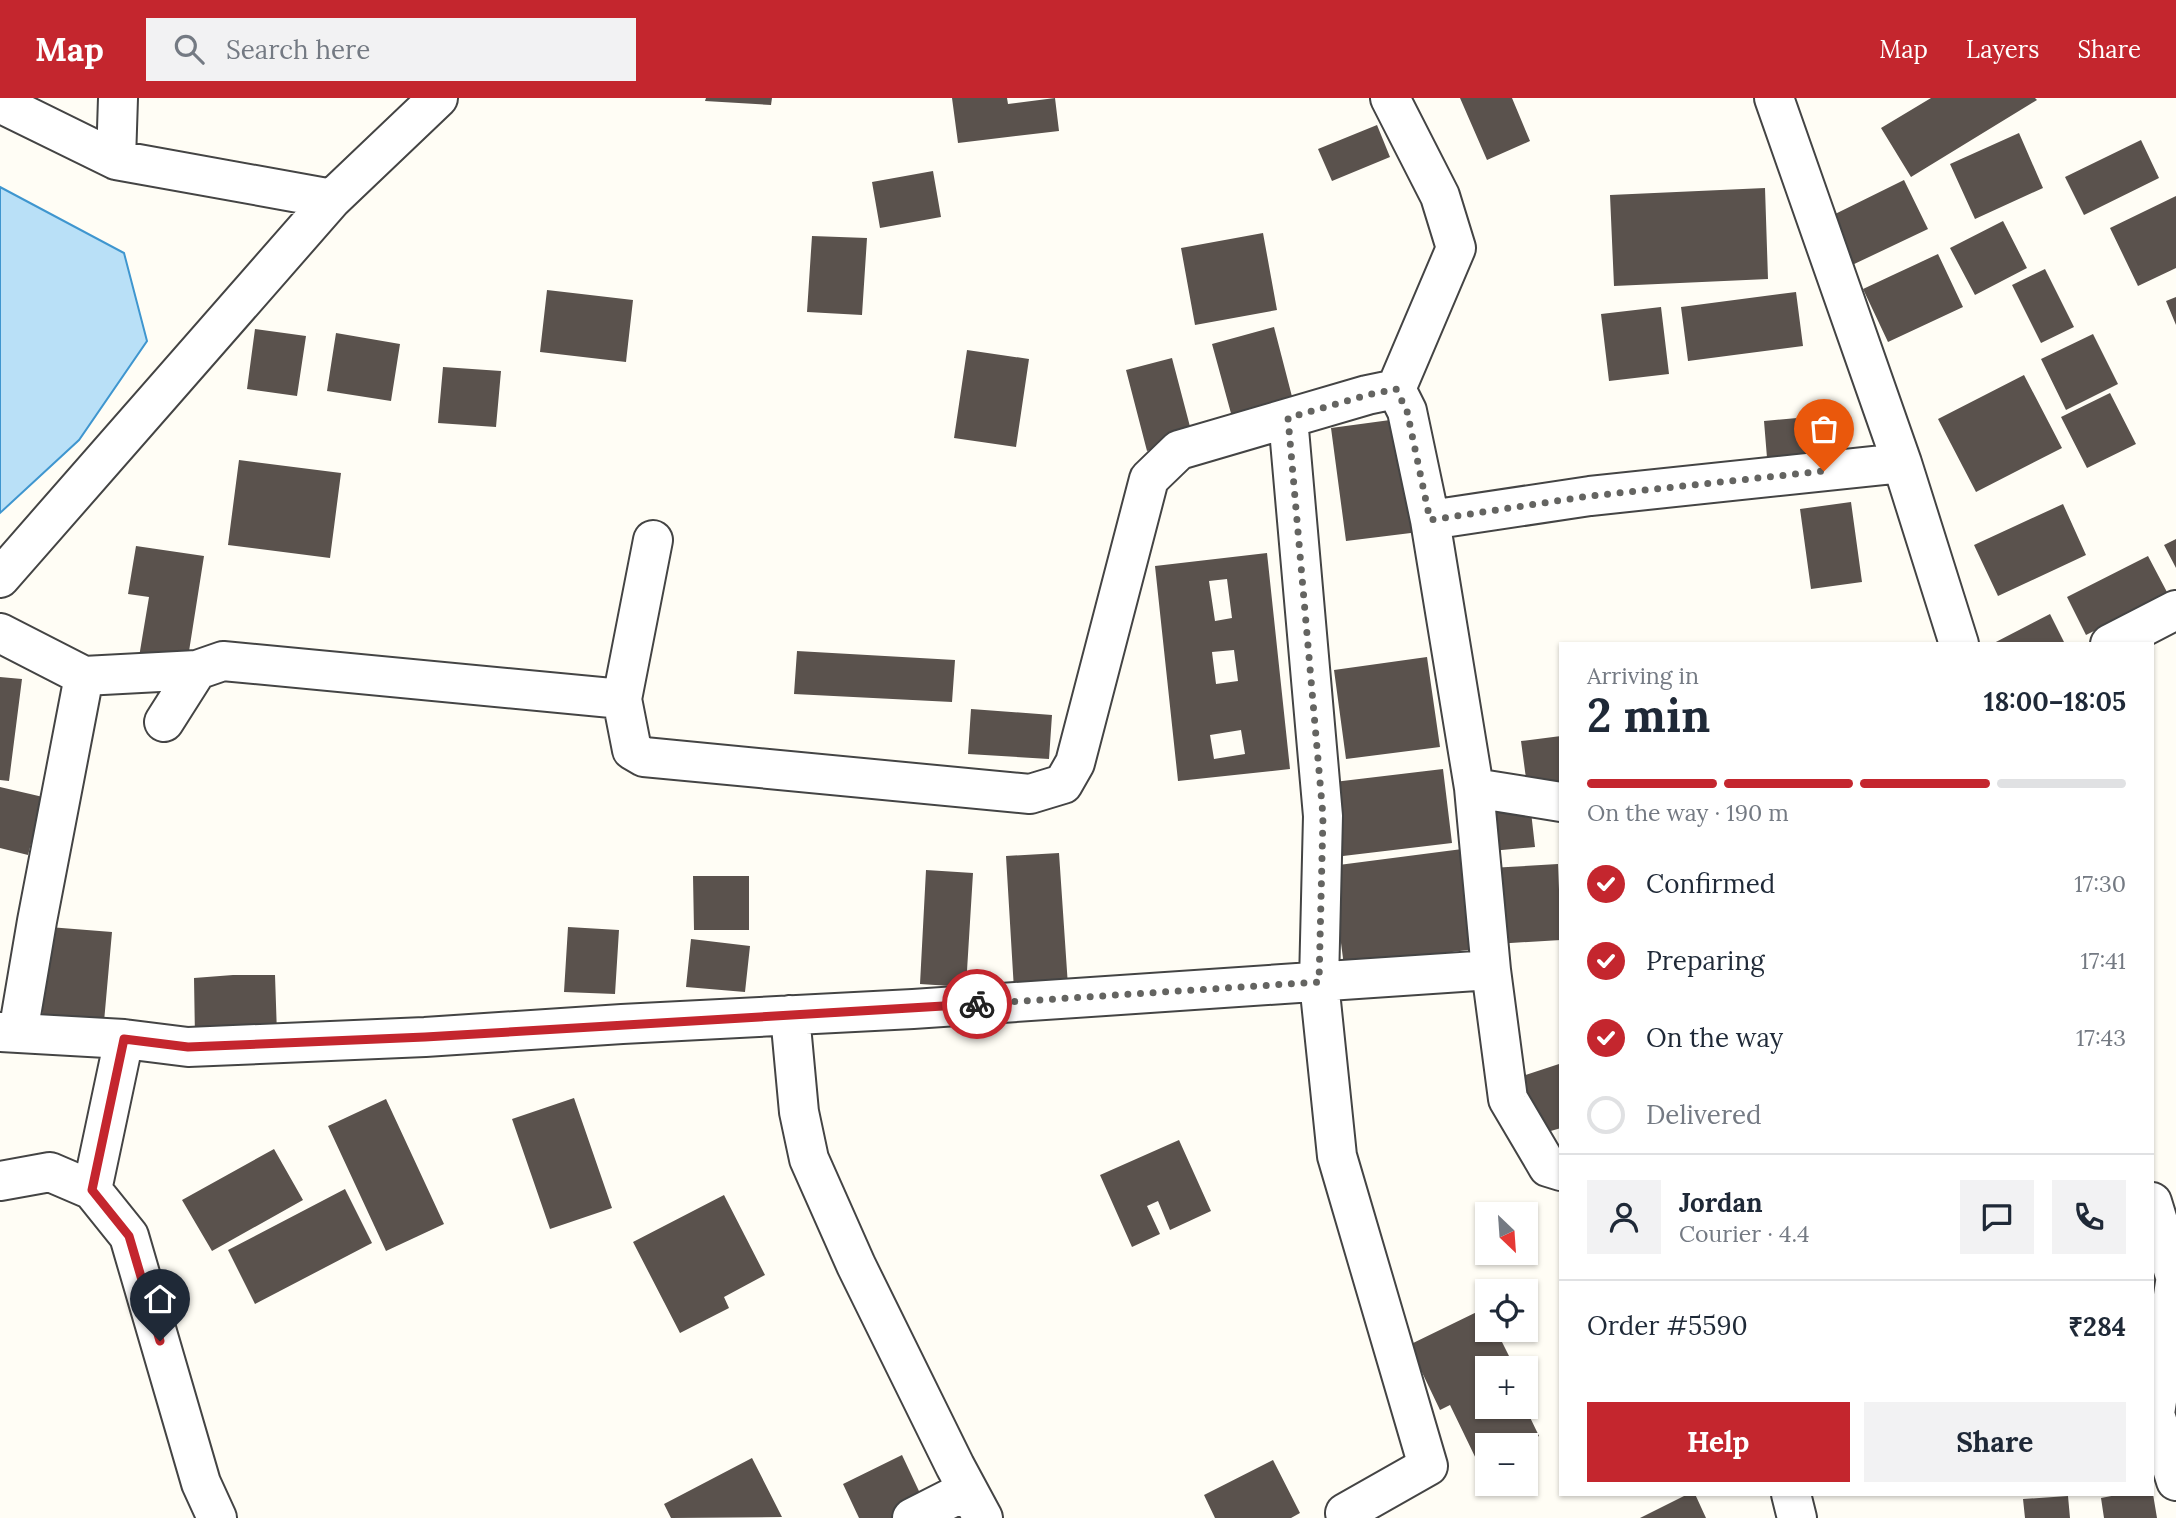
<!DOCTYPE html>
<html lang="en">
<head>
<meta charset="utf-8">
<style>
	:root { --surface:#fff; --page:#f2f2f3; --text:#1f2937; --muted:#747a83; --line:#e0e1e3; --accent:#c4262e }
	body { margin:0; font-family:Lora,serif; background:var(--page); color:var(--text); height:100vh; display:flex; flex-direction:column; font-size:26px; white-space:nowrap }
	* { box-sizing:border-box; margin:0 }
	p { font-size:23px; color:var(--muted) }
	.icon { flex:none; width:38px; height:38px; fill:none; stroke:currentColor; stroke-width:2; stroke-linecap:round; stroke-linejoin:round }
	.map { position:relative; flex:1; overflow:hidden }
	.details { position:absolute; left:1559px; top:544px; width:595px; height:854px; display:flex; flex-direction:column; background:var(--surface); border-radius:0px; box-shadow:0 2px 5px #0004 }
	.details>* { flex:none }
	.needle { width:46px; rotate:155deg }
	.fabs { position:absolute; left:1475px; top:1104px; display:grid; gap:14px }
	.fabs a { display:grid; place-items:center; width:63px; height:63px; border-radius:0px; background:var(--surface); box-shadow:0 2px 5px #0004; font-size:35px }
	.pin { position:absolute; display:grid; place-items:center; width:60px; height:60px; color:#fff; margin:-72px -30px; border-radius:50% 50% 50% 0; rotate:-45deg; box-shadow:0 0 7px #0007 }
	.pin .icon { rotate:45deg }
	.courier { position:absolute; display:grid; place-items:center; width:70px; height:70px; margin:-35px; border:5px solid #c4262e; border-radius:50%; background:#fff; color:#222; box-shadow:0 2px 9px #0007 }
	.head em { font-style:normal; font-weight:700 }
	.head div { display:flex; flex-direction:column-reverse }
	.head { display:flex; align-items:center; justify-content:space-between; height:119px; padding:0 28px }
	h1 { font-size:46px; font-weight:700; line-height:52px }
	.bar { display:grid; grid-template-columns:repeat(4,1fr); gap:10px 7px; align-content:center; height:84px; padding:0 28px }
	.bar i { height:9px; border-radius:5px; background:var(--line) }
	.bar .current { background:var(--accent) }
	.bar p { grid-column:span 4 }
	.line { display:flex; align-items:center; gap:18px; padding:0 28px; border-top:2px solid var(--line) }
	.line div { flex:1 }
	.round { display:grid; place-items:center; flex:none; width:74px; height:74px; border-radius:0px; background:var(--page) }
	ol { padding:0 28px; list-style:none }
	li { display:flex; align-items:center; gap:21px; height:77px }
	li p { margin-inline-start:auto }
	li .icon { padding:7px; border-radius:50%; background:var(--accent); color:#fff; stroke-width:4 }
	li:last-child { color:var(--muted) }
	li i { width:38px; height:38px; border:4px solid var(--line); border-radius:50% }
	.action { display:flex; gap:14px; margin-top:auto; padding:14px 28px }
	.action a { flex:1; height:80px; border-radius:0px; background:var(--accent); color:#fff; font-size:28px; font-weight:700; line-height:80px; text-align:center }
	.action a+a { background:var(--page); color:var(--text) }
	header { display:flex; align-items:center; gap:42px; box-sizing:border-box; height:98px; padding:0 35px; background:var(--accent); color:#fff }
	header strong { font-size:33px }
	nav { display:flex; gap:38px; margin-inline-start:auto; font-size:24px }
	.search { width:490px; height:63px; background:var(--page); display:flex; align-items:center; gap:18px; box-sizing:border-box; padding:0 24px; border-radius:0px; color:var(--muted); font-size:26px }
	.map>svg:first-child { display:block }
</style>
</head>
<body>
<header>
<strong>Map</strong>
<div class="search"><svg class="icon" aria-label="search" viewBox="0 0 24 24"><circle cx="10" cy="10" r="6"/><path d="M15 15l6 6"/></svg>Search here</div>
<nav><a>Map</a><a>Layers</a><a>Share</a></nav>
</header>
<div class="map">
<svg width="2176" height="1420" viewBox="0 0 2176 1420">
	<rect width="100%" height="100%" fill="#fffdf5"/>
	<path fill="#b9e0f7" stroke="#3f96cf" stroke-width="2" d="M0,89L124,155L147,243L79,342L0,415Z"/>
	<path fill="#5a524d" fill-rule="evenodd" d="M706,0H772L771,7L705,3Z
		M952,0H1007L1008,6L1055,0L1059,33L958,45Z
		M1460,0H1512L1530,43L1487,62Z
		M1931,0H2035L2037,2L1911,79L1881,30Z
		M1377,27L1390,59L1332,83L1318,51Z
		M2019,35L2043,90L1975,121L1950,66Z
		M2141,42L2159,80L2084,117L2065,79Z
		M933,73L941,119L880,130L872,84Z
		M1904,82L1928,131L1850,168L1827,120Z
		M1765,90L1768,181L1614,188L1610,97Z
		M2176,98V170L2138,188L2110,130Z
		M2003,123L2027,170L1975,197L1950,150Z
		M1263,135L1277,212L1195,227L1181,150Z
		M812,138L867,140L862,217L807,214Z
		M1938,156L1963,209L1888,244L1863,191Z
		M2045,171L2074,229L2041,245L2012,187Z
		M547,192L633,202L626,264L540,254Z
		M1796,194L1803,248L1688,263L1681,209Z
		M2176,199V227L2166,203Z
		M1661,209L1669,276L1609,283L1601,216Z
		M1274,229L1296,314L1235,330L1212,246Z
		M255,231L306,238L297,298L247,291Z
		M336,235L400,246L391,303L327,293Z
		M2093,236L2118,286L2066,312L2041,261Z
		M967,252L1029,261L1016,349L954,340Z
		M1172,260L1193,340L1147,353L1126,272Z
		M443,269L501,273L496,329L438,325Z
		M2024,277L2062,350L1976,394L1938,321Z
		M2110,295L2136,346L2087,370L2061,319Z
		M1830,317L1834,366L1768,372L1764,323Z
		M1405,320L1419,434L1346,443L1331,330Z
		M239,362L341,375L330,460L228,447Z
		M1851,404L1862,484L1811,491L1800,411Z
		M2063,406L2086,457L1998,498L1974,447Z
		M2176,441V470L2164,447Z
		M136,448L204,458L187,566L139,559L149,499L128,496Z
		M1267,455L1290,671L1178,683L1155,468ZM1227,481L1232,520L1215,523L1209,483ZM1234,552L1238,583L1216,586L1212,554ZM1241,632L1245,656L1214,661L1210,637Z
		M2148,458L2168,496L2086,537L2067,499Z
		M2050,516L2065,546H1992Z
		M797,553L955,562L952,604L794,596Z
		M1427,559L1440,649L1346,661L1334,572Z
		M0,579L22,581L9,683L0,682Z
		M971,611L1052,617L1049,661L968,656Z
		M1561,638V683L1527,688L1521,643Z
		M1443,671L1452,745L1343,758L1334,684Z
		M0,689L43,699L28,757L0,750Z
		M1530,705L1535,749L1491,753L1487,709Z
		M1470,750L1483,850L1344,868L1331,768Z
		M1059,755L1068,888L1014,892L1006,758Z
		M1558,766L1561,842L1495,846L1490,770Z
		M926,772L973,775L966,889L920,886Z
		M693,778H749V832H694Z
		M49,829L112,834L104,924L42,919Z
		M568,829L619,832L615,896L564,894Z
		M691,841L750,848L745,894L686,889Z
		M233,877H275L277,936L195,940L194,880Z
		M1559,966L1561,972V1030L1537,1037L1519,979Z
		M574,1000L612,1110L550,1131L512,1021Z
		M386,1001L444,1126L386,1153L328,1028Z
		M1179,1042L1211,1113L1170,1132L1158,1103L1147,1108L1160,1136L1132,1149L1100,1077Z
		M274,1051L303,1102L212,1153L182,1102Z
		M345,1091L372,1145L255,1206L228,1152Z
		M724,1097L765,1177L724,1199L729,1210L680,1235L633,1144Z
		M1485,1210L1488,1215V1232H1496L1515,1270H1488V1309H1525L1539,1338L1519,1348H1488V1363L1479,1367L1450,1307L1440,1312L1409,1247Z
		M902,1357L926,1408L902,1420H859L843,1386Z
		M752,1360L782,1419L671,1420L664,1406Z
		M1273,1362L1300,1415L1291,1420H1215L1204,1397Z
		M1688,1396H1695L1706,1420H1640Z
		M2122,1396H2153L2157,1420H2104L2101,1400Z
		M2068,1398L2070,1420H2025L2023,1401Z"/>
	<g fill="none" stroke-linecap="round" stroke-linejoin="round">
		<g stroke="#444" stroke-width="42">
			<path id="minor" d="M1390,0L1440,98L1456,150L1396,291
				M1774,0L1902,365L1959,546
				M0,5L116,62L332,101
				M116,62L118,0
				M1288,320L1323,718L1319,884L1337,1058L1428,1368L1345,1415L1348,1420
				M1430,422L1590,398L1902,365
				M0,480L332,101L438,0
				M0,535L84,578L197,572
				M2110,546L2176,512
				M622,601L653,442
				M164,624L197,572L223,563L622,601L632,652L644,659L1030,696L1063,686L1075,665L1149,381L1179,352L1367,297L1396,291L1407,313L1430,422L1474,690L1561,704
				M1474,690L1491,872
				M790,917L799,1014L809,1061L856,1167L955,1368L983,1420
				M0,934L124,941
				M18,935L37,823L84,578
				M0,1083L50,1074L92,1092L129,1138L201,1385L217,1420
				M92,1092L124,941L188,949L425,939L622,926L913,911L1491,872L1508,1001L1548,1069L1561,1073
				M2152,1104L2175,1178
				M2152,1316H2155L2176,1383
				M2155,1316L2176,1178
				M1791,1396L1797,1420
				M912,1420L967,1392"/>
		</g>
		<use href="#minor" stroke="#fff" stroke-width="38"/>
	</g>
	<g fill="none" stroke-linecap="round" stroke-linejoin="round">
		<path stroke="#646461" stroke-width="7" stroke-dasharray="0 12.6" d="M977,906L1319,884L1323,718L1288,320L1367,297L1396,291L1407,313L1430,422L1590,398L1824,373"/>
		<path stroke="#c4262e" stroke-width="9" d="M160,1243L129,1138L92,1092L124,941L188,949L425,939L977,906"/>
	</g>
</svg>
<div class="fabs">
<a><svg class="needle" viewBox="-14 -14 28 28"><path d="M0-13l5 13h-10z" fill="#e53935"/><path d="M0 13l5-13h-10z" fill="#747a83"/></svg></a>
<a><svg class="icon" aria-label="locate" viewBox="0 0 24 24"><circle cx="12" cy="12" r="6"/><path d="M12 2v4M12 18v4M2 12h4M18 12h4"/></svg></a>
<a>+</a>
<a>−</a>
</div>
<div class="pin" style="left:1824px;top:373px;background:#ea580c"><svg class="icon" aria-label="bag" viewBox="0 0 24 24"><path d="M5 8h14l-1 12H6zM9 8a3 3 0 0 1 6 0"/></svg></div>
<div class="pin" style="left:160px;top:1243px;background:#1f2937"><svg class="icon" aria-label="home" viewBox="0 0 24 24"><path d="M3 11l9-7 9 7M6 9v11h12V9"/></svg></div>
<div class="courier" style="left:977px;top:906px"><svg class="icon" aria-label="bike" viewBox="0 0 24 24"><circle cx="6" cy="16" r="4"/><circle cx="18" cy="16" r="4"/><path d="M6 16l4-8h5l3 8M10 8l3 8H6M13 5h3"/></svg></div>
<section class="details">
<div class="head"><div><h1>2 min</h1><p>Arriving in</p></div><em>18:00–18:05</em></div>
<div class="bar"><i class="current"></i><i class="current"></i><i class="current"></i><i></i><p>On the way · 190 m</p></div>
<ol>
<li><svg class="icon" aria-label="check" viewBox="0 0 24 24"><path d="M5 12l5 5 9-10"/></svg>Confirmed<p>17:30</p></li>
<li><svg class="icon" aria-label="check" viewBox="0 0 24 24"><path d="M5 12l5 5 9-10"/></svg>Preparing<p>17:41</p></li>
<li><svg class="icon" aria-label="check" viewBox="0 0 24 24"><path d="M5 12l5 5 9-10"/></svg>On the way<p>17:43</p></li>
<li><i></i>Delivered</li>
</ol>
<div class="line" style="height:126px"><a class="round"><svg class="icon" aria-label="person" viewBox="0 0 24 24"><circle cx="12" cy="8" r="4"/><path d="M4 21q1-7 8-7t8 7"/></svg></a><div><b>Jordan</b><p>Courier · 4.4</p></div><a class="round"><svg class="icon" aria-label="chat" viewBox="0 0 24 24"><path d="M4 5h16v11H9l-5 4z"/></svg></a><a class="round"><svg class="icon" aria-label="phone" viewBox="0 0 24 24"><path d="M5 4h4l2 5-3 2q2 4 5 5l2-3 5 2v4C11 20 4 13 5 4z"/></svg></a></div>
<div class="line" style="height:91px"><div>Order #5590</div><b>₹284</b></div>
<div class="action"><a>Help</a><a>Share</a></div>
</section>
</div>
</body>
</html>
